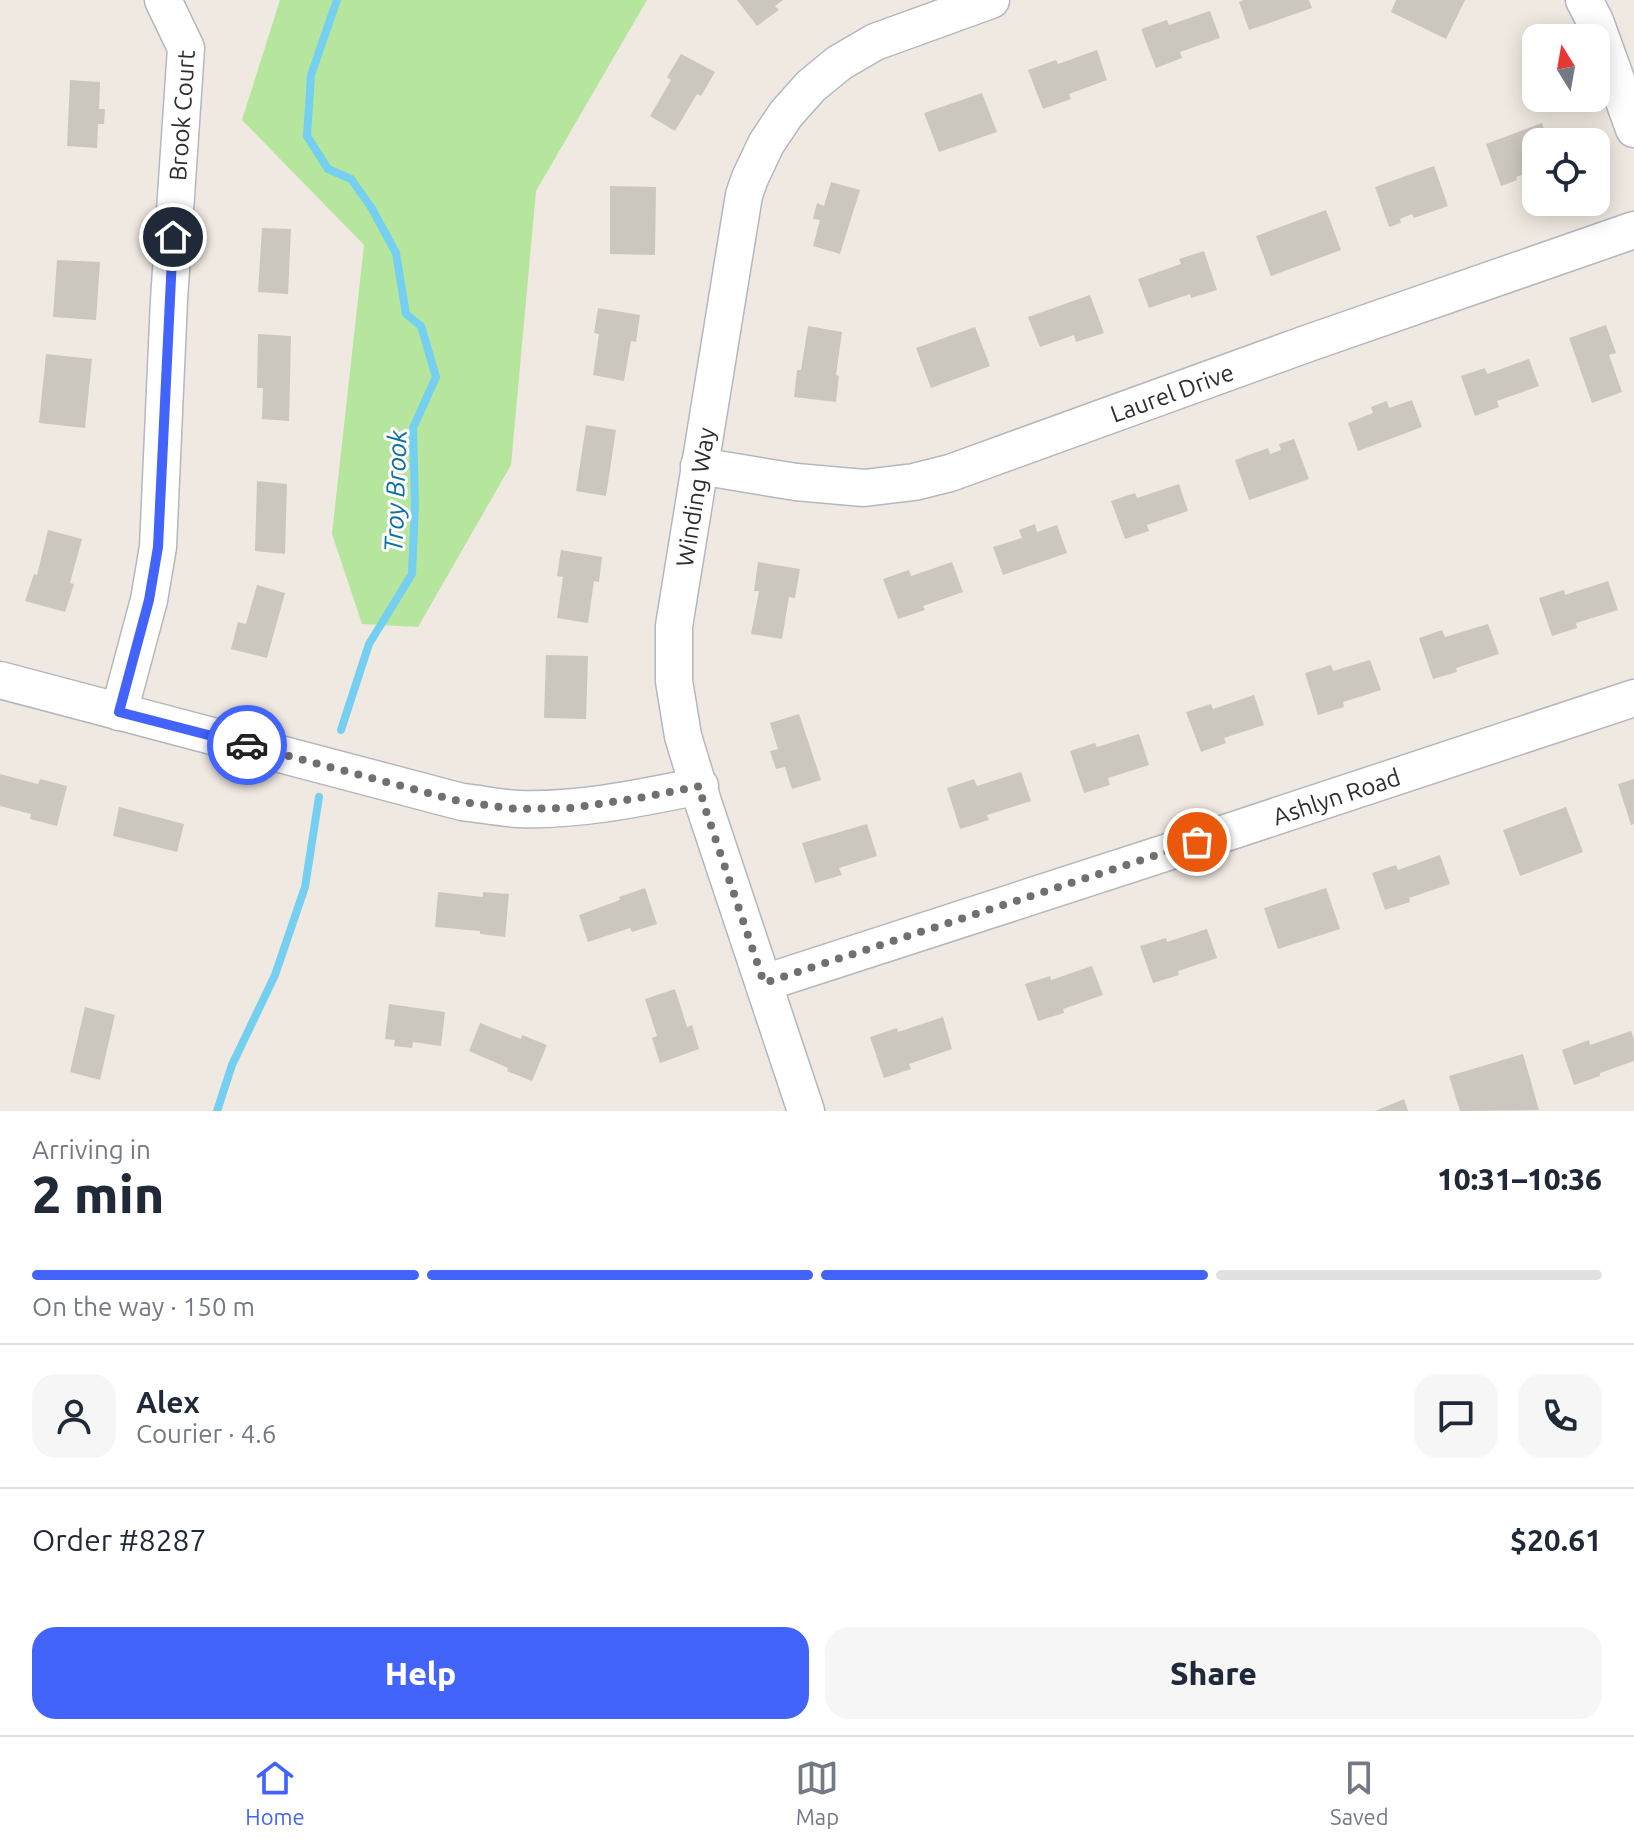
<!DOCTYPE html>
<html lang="en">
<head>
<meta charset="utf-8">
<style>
	:root { --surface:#fff; --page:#f6f6f7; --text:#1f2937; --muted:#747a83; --line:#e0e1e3; --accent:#4264fb }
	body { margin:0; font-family:Ubuntu,sans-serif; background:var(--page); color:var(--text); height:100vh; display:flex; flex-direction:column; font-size:30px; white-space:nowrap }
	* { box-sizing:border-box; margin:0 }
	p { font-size:26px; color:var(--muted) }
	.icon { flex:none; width:44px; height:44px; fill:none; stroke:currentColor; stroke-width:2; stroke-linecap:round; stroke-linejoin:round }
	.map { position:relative; height:1111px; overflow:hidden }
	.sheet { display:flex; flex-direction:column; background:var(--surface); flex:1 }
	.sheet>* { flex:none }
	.needle { width:52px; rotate:349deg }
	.buttons { position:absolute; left:1522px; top:24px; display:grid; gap:16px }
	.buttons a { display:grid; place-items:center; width:88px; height:88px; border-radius:16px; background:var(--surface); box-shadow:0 4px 20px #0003; font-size:40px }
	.pin { position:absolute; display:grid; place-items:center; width:68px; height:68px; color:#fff; margin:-34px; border:4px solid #fff; border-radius:50%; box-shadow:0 2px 8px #0007 }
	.courier { position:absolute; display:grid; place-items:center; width:80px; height:80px; margin:-40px; border:6px solid #4264fb; border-radius:50%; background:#fff; color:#222; box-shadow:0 2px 10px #0007 }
	.head em { font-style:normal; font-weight:800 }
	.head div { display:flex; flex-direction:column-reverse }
	.head { display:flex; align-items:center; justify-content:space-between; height:136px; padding:0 32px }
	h1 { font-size:52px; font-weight:800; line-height:60px }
	.bar { display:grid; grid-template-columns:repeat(4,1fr); gap:12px 8px; align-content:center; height:96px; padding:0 32px }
	.bar i { height:10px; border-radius:6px; background:var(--line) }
	.bar .current { background:var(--accent) }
	.bar p { grid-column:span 4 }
	.line { display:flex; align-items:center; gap:20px; padding:0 32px; border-top:2px solid var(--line) }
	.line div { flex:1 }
	.round { display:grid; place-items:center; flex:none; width:84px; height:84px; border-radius:24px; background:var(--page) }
	.button { display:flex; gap:16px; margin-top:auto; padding:16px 32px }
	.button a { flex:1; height:92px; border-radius:24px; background:var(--accent); color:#fff; font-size:32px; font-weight:800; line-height:92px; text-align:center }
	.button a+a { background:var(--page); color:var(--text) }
	.menu { display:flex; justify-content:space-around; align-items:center; height:112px; border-top:2px solid var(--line); background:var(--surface); font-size:22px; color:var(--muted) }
	.menu a { display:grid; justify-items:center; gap:4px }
	.menu .current { color:var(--accent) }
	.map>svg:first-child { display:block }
</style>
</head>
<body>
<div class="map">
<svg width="1634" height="1111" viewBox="0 0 1634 1111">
	<rect width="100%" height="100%" fill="#efe9e1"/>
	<path fill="#b6e59e" d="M280,0H647L536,191L511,465L418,627L362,624L332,534L364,245L242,120Z"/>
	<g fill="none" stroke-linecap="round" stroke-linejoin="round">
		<path stroke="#75cff0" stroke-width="8" d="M337,0L311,75L307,136L328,169L351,179L371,207L396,253L406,314L421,326L436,377L413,428L415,503L412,574L369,644L341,730
			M217,1111L232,1065L275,975L305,887L319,797"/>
	</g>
	<path fill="#cbc7bf" d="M737,0H783L775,6L779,10L757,26Z
		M1243,0H1309L1312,8L1249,30L1239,2Z
		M1396,0H1465L1446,39L1391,12Z
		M1210,11L1220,38L1180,52L1182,58L1156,68L1141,29L1167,20L1169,25Z
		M1097,50L1107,80L1069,94L1071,99L1043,109L1028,70L1056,60L1058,64Z
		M681,54L715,72L701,96L697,94L675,131L650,116L671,80L667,77Z
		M70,80L100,82L99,109H105L104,124H98L97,148L67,146Z
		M982,93L997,132L939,152L924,113Z
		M1542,123L1548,142H1536V173L1525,177L1524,174L1516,177L1517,180L1501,186L1486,144Z
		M1434,166L1448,206L1414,218L1412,214L1400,219L1401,223L1389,227L1375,187Z
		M831,182L860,190L840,254L813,246L820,220L813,219L817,203L824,206Z
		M610,186L656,187L655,255L610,254Z
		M1326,210L1341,250L1271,276L1256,236Z
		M262,228L291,229L288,294L258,292Z
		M1204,251L1217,290L1191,298L1190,294L1149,308L1138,279L1181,264L1179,259Z
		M57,260L100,262L96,320L53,317Z
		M1090,295L1104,333L1076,342L1074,335L1040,347L1028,317Z
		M598,308L640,315L636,342L631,341L624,381L593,375L599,334L594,333Z
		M1606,325L1616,353L1609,355L1622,392L1592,403L1569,338Z
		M808,326L842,332L836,375L839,376L836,402L794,397L797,370H801Z
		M975,327L990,366L931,388L916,348Z
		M258,334L291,336L289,421L262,419L263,388H257Z
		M46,354L92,359L85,428L39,423Z
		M1529,359L1539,386L1497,401L1499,407L1475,416L1461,376L1485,368L1487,374Z
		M1412,400L1422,427L1358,451L1348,423L1373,413L1371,407L1387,401L1389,408Z
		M586,425L616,430L606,496L576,491Z
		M1294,439L1309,479L1249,500L1235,460L1268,448L1270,454L1281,450L1279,444Z
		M257,481L287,484L285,554L255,551Z
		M1179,484L1188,511L1147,525L1149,531L1125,539L1111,501L1135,493L1137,498Z
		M1035,524L1037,532L1057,525L1067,553L1003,575L993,547L1022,538L1019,530Z
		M48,530L82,539L70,583L74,584L65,612L25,601L34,574L37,575Z
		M561,550L602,557L599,582L594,581L588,623L557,618L563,577L557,576Z
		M758,562L800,569L795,598L789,597L782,639L751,634L759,591H754Z
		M952,562L963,592L923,606L925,610L898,619L883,579L909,570L911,576Z
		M1608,581L1618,610L1576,623L1577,628L1552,636L1539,598L1564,590L1565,595Z
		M257,585L285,593L267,658L231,649L238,622L246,624Z
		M1488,624L1499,654L1456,668L1457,672L1433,679L1419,638L1442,630L1445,637Z
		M546,655L588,656L586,719L544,718Z
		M1370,660L1381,690L1343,702L1344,707L1318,715L1305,673L1331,665L1333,671Z
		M1254,695L1264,725L1224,738L1226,743L1201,752L1186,712L1211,704L1213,709Z
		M799,714L821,780L792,789L785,767L776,769L770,751L778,749L770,723Z
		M1139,734L1149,765L1108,778L1110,785L1084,793L1070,751L1095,743L1097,747Z
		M1021,772L1031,801L987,815L989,820L960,829L947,788L974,779L977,786Z
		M0,774L38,784L40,779L67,786L57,826L30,819L31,814L0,806Z
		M1634,779V824L1631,825L1618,784Z
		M119,807L184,824L177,852L113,836Z
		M1566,807L1583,852L1520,876L1503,830Z
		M867,824L877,856L839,868L842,875L815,883L802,843Z
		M1440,855L1450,884L1409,898L1410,902L1385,910L1372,873L1396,865L1398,870Z
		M645,888L657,924L632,932L630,928L588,942L579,915L620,900L619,897Z
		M1326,888L1340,929L1278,949L1264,908Z
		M438,892L483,897V892L509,894L505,937L480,934V931L435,927Z
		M1207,929L1217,958L1178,971L1179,975L1153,983L1140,946L1166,938L1167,942Z
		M1092,966L1103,995L1063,1009L1064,1013L1038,1021L1025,984L1050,976L1051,980Z
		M675,989L687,1027L692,1025L699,1049L660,1063L652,1038L657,1036L645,999Z
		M389,1004L445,1012L441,1046L413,1042L412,1048L394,1046L395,1040L385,1039Z
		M85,1007L115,1015L100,1080L70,1072Z
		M943,1017L952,1049L909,1064L911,1069L884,1078L870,1037L897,1028L898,1032Z
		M480,1023L521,1039L522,1035L547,1045L532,1081L507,1071L508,1068L469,1051Z
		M1631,1031L1634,1039V1061L1600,1073V1076L1574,1085L1562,1050L1589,1040L1590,1045Z
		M1523,1054L1539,1110L1460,1111L1449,1076Z
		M1404,1099L1408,1111H1375Z"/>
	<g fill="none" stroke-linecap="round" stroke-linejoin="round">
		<g stroke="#b4b7c1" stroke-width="39">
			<g id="minor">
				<path d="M1584,0L1595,21L1634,129"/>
				<path id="s1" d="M699,466L796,482L864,488L914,482L950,473L1306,344L1634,230"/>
				<path d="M0,680L462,802C481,804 500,808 519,809C580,811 640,798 700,786"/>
				<path id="s2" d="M119,712L149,600L158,547L169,300L186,48L163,0"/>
				<path id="s3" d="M764,983L1168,852L1634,698"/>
				<path id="s4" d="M806,1111L703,802L683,736L674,681V626L744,195L750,178L766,144L786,114L811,86L839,63L875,42L991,0"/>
			</g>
		</g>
		<use href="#minor" stroke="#fff" stroke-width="36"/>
	</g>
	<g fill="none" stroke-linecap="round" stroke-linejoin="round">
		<path stroke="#726f6d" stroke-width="8" stroke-dasharray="0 14.4" d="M247,745L462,802L517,809L572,808L645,797L700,786L703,802L764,983L1197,842"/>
		<path stroke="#4264fb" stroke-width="10" d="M173,237L158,547L149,600L119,712L247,745"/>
	</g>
	<g text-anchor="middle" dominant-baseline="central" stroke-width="6" stroke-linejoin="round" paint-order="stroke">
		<g font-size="24" fill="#2e2e2e" stroke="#fff">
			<text stroke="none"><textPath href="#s2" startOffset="602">Brook Court</textPath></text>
			<text stroke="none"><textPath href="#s1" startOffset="490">Laurel Drive</textPath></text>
			<text stroke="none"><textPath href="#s4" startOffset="636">Winding Way</textPath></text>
			<text stroke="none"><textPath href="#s3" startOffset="602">Ashlyn Road</textPath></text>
		</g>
		<g font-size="26" font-style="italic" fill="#0d6fa3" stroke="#fff">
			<text transform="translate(395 491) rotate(-88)">Troy Brook</text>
		</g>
	</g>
</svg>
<div class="buttons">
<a><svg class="needle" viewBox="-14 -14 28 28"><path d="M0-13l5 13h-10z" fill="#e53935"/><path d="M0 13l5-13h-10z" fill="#747a83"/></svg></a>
<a><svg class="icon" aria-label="locate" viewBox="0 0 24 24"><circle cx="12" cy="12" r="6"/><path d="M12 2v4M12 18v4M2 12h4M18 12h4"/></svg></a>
</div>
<div class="pin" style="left:1197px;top:842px;background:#ea580c"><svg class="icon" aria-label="bag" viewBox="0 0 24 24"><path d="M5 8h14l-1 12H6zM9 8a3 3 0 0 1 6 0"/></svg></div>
<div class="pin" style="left:173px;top:237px;background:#1f2937"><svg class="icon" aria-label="home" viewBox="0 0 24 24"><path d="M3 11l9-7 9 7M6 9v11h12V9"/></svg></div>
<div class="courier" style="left:247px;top:745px"><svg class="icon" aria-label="car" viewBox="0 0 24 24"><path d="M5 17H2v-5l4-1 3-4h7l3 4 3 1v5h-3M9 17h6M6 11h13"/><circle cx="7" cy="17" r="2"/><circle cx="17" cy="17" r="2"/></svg></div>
</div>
<section class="sheet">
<div class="head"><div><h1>2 min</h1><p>Arriving in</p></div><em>10:31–10:36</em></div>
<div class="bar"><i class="current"></i><i class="current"></i><i class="current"></i><i></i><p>On the way · 150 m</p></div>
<div class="line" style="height:144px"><a class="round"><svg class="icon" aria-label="person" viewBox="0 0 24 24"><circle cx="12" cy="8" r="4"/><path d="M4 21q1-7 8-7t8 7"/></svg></a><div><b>Alex</b><p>Courier · 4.6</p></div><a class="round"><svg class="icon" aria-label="chat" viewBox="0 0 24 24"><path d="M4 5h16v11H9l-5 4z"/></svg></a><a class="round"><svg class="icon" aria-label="phone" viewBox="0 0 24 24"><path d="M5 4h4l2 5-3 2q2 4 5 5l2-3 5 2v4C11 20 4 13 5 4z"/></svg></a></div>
<div class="line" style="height:104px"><div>Order #8287</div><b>$20.61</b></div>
<div class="button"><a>Help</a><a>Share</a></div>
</section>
<nav class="menu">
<a class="current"><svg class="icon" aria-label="home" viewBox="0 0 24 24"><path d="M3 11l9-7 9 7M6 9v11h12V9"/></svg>Home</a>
<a><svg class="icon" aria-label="map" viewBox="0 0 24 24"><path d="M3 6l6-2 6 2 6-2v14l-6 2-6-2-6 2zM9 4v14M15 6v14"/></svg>Map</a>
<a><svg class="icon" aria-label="saved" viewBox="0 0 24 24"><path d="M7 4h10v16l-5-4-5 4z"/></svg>Saved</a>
</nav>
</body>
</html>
